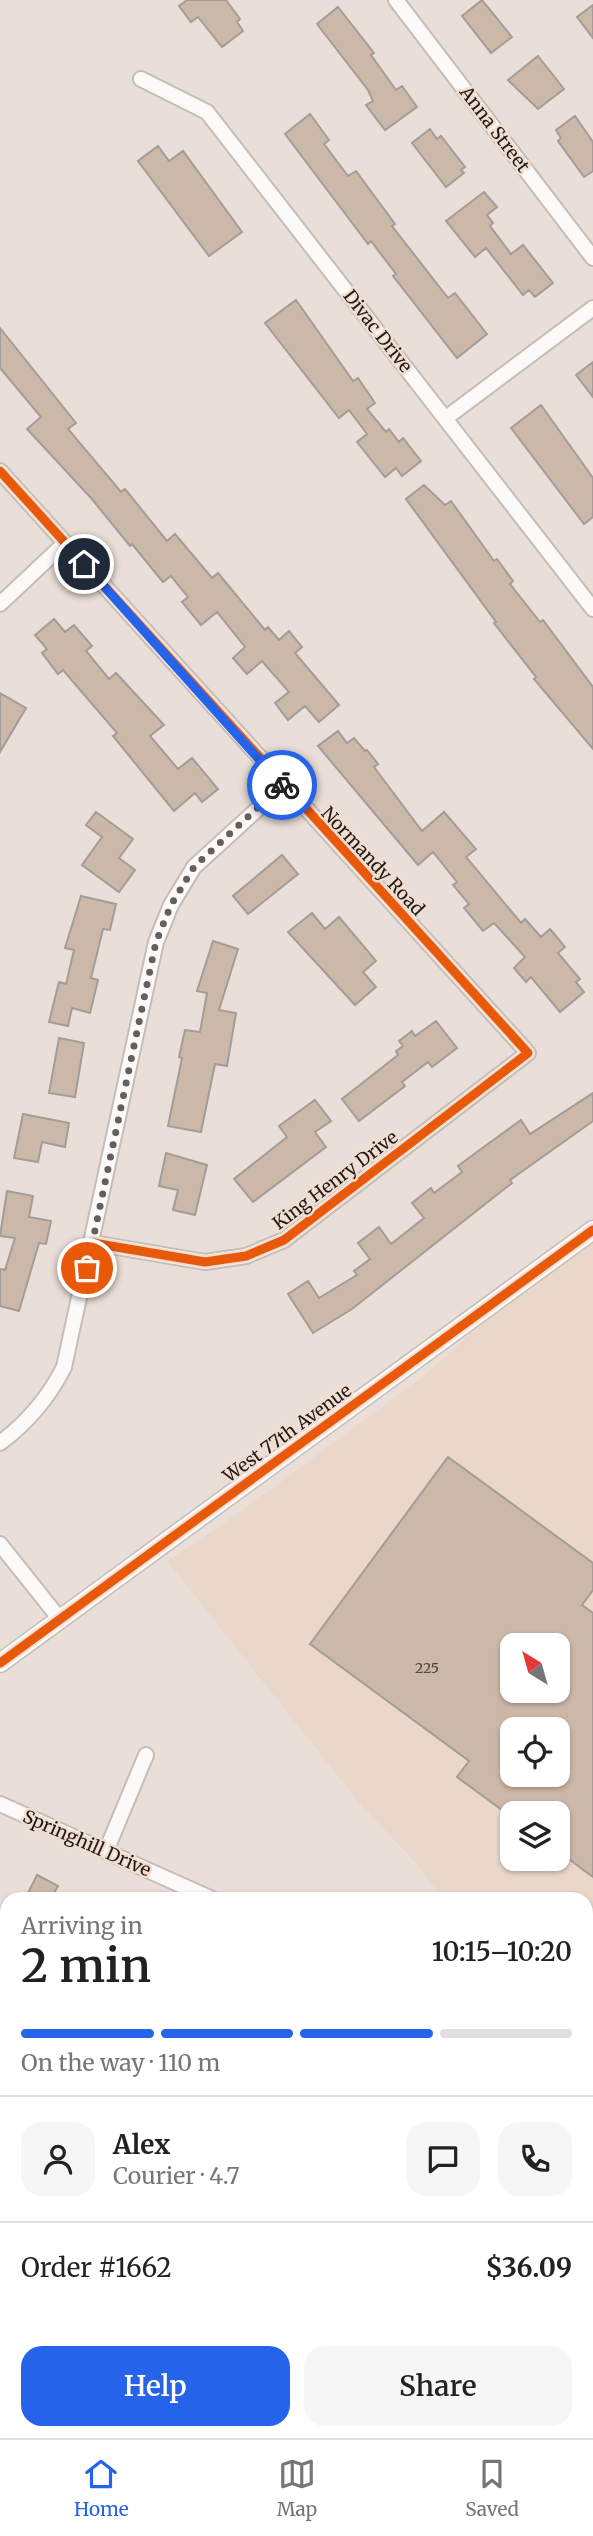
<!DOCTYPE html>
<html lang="en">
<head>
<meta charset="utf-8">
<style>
	:root { --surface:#fff; --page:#f6f6f6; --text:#222; --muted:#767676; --line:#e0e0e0; --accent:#2563eb }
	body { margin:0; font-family:Merriweather,serif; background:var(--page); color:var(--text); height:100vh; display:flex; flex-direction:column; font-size:26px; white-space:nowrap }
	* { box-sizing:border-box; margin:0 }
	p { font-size:23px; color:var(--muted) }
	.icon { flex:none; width:38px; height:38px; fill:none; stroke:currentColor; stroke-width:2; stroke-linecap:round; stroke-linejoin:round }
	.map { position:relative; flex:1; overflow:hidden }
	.drawer { position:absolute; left:0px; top:1892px; width:593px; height:548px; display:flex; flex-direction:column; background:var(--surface); border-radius:21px 21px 0 0; box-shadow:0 2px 5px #0004 }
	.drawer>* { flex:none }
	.needle { width:46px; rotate:323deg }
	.fabs { position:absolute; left:500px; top:1633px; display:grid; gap:14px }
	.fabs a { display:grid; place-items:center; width:70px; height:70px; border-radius:14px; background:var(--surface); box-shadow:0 2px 5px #0004; font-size:35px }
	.pin { position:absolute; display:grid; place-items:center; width:60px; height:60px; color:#fff; margin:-30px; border:4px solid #fff; border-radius:50%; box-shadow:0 2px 7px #0007 }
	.courier { position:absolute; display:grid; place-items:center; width:70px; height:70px; margin:-35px; border:5px solid #2563eb; border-radius:50%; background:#fff; color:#222; box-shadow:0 2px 9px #0007 }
	.head em { font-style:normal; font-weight:600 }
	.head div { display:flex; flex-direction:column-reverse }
	.head { display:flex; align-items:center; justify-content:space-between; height:119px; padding:0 21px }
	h1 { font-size:46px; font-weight:600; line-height:52px }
	.bar { display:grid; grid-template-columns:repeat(4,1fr); gap:10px 7px; align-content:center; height:84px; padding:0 21px }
	.bar i { height:9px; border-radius:5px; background:var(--line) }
	.bar .active { background:var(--accent) }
	.bar p { grid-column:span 4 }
	.line { display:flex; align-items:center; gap:18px; padding:0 21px; border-top:2px solid var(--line) }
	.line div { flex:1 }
	.round { display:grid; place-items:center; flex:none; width:74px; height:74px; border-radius:21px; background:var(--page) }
	.button { display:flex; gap:14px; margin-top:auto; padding:14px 21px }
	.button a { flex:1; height:80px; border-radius:21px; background:var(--accent); color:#fff; font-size:28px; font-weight:600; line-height:80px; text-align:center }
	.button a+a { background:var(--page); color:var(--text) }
	.menu { display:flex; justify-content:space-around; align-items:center; height:98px; border-top:2px solid var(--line); background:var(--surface); font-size:19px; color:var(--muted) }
	.menu a { display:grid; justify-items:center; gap:4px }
	.menu .active { color:var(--accent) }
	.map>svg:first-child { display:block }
</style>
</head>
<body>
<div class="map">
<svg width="593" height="2438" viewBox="0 0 593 2438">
	<rect width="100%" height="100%" fill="#eadfd8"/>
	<path fill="#ead7ca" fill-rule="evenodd" d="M593,1240V2091L586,2082V1899H443L414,1861L360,1804L167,1561L237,1514L420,1379L493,1314ZM513,1645H558V1690H513ZM513,1729H558V1774H513ZM513,1813H558V1858H513Z"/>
	<path fill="#ccb8a8" stroke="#a49c97" stroke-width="2" fill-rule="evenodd" d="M187,0H226L240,19L237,22L243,31L222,47L198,17L191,22L179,6Z
		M482,0L512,37L491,53L462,16Z
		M593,5V38L577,17Z
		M338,7L374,53L371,55L396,90L402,86L417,107L385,130L366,105L373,101L368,90L317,24Z
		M538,56L564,89L538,109L508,80Z
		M310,114L329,140L324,144L348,176L356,171L395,224L392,226L448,298L455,293L487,334L457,358L393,276L396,274L371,241L368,244L285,134Z
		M575,116L593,142V171L584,177L558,141L561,138L556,130Z
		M430,129L437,139L441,136L465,167L461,170L464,173L446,187L412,143Z
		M158,146L169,161L183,151L242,232L209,256L138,161Z
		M484,192L497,207L487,215L493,223L490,226L511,254L523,245L553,283L535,297L529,290L523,295L486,248L475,257L446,221Z
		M296,300L353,381L358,378L375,403L367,409L386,432L389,429L399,442L403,438L421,461L402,476L396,468L385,477L357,442L367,434L349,410L339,418L265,323Z
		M0,328L76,423L68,429L121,492L125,489L167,541L175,534L212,578L218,573L265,630L268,627L279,640L289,631L302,647L295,653L339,705L319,722L305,706L288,720L275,703L289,692L262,661L247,674L233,658L245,647L217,612L201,625L182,602L188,597L171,576L163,582L132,544L130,546L91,498L27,429L41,417L0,368Z
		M593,362V397L576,375Z
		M541,405L593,478V517L584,524L511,428Z
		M424,485L445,505L451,501L494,561L497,559L513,581L510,584L540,622L543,620L593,687V749L534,679L536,677L494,623L496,622L406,499Z
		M54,619L65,632L74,625L92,646L86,651L109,679L116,673L164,725L150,736L178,769L192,758L218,789L202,802L195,793L174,811L113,736L117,733L63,670L58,674L42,653L47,649L35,635Z
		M0,693L26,708L0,752Z
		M338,731L347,743L354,738L365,751L367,750L378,764L374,767L422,831L444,812L476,849L466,857L521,923L525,919L541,937L550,929L565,947L558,953L580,979L576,982L584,992L560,1012L531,977L526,982L514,968L525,957L494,923L483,931L464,908L469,904L453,885L457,882L433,852L418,865L318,746Z
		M96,812L133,839L119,858L135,870L119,892L82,865L102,837L86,825Z
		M282,855L298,874L248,914L233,896Z
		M81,896L116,904L110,930L103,929L91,978L98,980L90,1013L72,1008L68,1026L49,1022L59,982L66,984L74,950L65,948Z
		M312,913L325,929L339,917L376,961L363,972L376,987L355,1005L288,932Z
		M213,941L238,949L219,1010L236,1013L227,1066L215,1064L201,1132L168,1126L182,1058L179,1057L185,1030L200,1032L207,993L197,991Z
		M436,1021L457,1048L432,1067L428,1062L402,1082L405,1086L359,1121L342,1099L398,1055L396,1051L403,1046L399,1041L412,1031L415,1036Z
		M59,1038L84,1043L75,1097L49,1093Z
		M593,1093V1121L510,1180L512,1183L352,1309L313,1333L288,1294L308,1281L319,1298L357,1275L354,1271L370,1259L358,1243L379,1227L391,1244L424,1218L412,1203L431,1188L434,1193L462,1172L458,1166L485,1146L521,1120L530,1134Z
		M315,1100L331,1121L315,1132L326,1147L253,1202L234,1179L287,1137L279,1126Z
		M23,1114L69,1123L65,1147L42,1142L38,1162L14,1158Z
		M166,1153L207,1165L195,1215L173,1210L178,1190L159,1186Z
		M7,1191L33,1196L29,1217L51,1221L46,1244L39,1243L19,1311L0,1306V1269L5,1270L15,1238L0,1236Z
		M448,1457L593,1563V1590L582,1605L593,1613V1877L558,1851V1813H506L457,1777L469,1761L310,1644ZM513,1645H558V1690H513ZM513,1729H558V1774H513Z
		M37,1875L58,1886L51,1899H25Z"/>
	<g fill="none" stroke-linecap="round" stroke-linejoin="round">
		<g stroke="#c5bdb7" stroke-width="18">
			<path id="minor" d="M396,0L593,258
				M141,79L207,112L593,609
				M446,418L593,308
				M0,471L528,1053L284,1240L246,1256L205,1262L93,1243
				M0,604L65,543
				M0,1443C28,1422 48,1399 64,1367L156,942L171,905L194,867L283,786
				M0,1544L59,1618
				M0,1804L212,1899
				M106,1851L146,1755
				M0,2080L7,2083
				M0,2174L7,2160
				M586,2293L593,2302
				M586,2410L593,2405
				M121,2438L128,2432
				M548,2438L555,2432"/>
		</g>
		<g stroke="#c5bdb7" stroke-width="21">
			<path id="tertiary" d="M0,1663L593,1230"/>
		</g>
		<use href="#minor" stroke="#fcfaf9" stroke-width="14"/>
		<use href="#tertiary" stroke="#fcfaf9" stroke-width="18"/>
		<g stroke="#f1ded1" stroke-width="13">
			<path id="cycleway" d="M0,471L528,1053L284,1240L246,1256L205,1262L93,1243
				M0,1663L593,1230"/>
		</g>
		<use href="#cycleway" stroke="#e8590c" stroke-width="9"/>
	</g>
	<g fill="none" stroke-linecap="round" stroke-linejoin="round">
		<path stroke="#665e59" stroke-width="7" stroke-dasharray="0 12.6" d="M87,1268L156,942L171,905L194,867L282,785"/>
		<path stroke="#2563eb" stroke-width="9" d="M84,564L282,785"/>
	</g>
	<g text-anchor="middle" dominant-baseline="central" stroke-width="5" stroke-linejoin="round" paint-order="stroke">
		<g font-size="14" fill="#4a4139">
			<text x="427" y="1668">225</text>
		</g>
		<g font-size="18" fill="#1f1914" stroke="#f1ded1">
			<text transform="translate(495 129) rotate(53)">Anna Street</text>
			<text transform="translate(378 331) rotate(52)">Divac Drive</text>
			<text transform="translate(373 861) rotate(47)">Normandy Road</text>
			<text transform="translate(335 1180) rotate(-37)">King Henry Drive</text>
			<text transform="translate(287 1433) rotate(-36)">West 77th Avenue</text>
			<text transform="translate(87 1843) rotate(24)">Springhill Drive</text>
		</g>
	</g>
</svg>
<div class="fabs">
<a><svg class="needle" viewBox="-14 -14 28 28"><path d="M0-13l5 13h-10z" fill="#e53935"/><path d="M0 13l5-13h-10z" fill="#767676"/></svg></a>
<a><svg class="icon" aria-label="locate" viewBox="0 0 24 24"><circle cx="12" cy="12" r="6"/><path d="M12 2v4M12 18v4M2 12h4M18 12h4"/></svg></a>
<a><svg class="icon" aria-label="layers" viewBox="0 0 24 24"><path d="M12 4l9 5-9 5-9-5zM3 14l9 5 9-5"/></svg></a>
</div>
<div class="pin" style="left:87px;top:1268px;background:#ea580c"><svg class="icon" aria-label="bag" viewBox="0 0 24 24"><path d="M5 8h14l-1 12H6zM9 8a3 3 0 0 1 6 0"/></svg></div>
<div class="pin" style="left:84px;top:564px;background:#1f2937"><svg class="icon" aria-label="home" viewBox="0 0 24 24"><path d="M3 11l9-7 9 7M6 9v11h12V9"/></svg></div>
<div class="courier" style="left:282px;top:785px"><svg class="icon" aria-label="bike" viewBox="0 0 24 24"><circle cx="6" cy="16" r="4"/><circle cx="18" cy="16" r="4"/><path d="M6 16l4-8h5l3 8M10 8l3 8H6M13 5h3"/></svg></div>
<section class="drawer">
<div class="head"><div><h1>2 min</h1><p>Arriving in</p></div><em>10:15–10:20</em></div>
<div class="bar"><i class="active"></i><i class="active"></i><i class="active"></i><i></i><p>On the way · 110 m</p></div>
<div class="line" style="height:126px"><a class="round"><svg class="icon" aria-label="person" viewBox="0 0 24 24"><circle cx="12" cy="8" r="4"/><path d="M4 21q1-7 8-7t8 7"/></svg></a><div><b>Alex</b><p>Courier · 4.7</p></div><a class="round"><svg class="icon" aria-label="chat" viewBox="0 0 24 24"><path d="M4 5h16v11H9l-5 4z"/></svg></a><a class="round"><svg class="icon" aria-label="phone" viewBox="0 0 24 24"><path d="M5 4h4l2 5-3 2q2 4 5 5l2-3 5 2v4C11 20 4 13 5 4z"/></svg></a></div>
<div class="line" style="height:91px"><div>Order #1662</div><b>$36.09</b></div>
<div class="button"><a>Help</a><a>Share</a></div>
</section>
</div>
<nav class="menu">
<a class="active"><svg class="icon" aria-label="home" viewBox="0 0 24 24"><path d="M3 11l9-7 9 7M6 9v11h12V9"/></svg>Home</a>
<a><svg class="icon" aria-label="map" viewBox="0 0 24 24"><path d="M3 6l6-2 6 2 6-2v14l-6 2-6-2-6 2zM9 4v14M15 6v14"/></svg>Map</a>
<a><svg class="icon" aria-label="saved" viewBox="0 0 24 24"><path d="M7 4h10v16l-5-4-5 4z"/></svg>Saved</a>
</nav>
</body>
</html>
